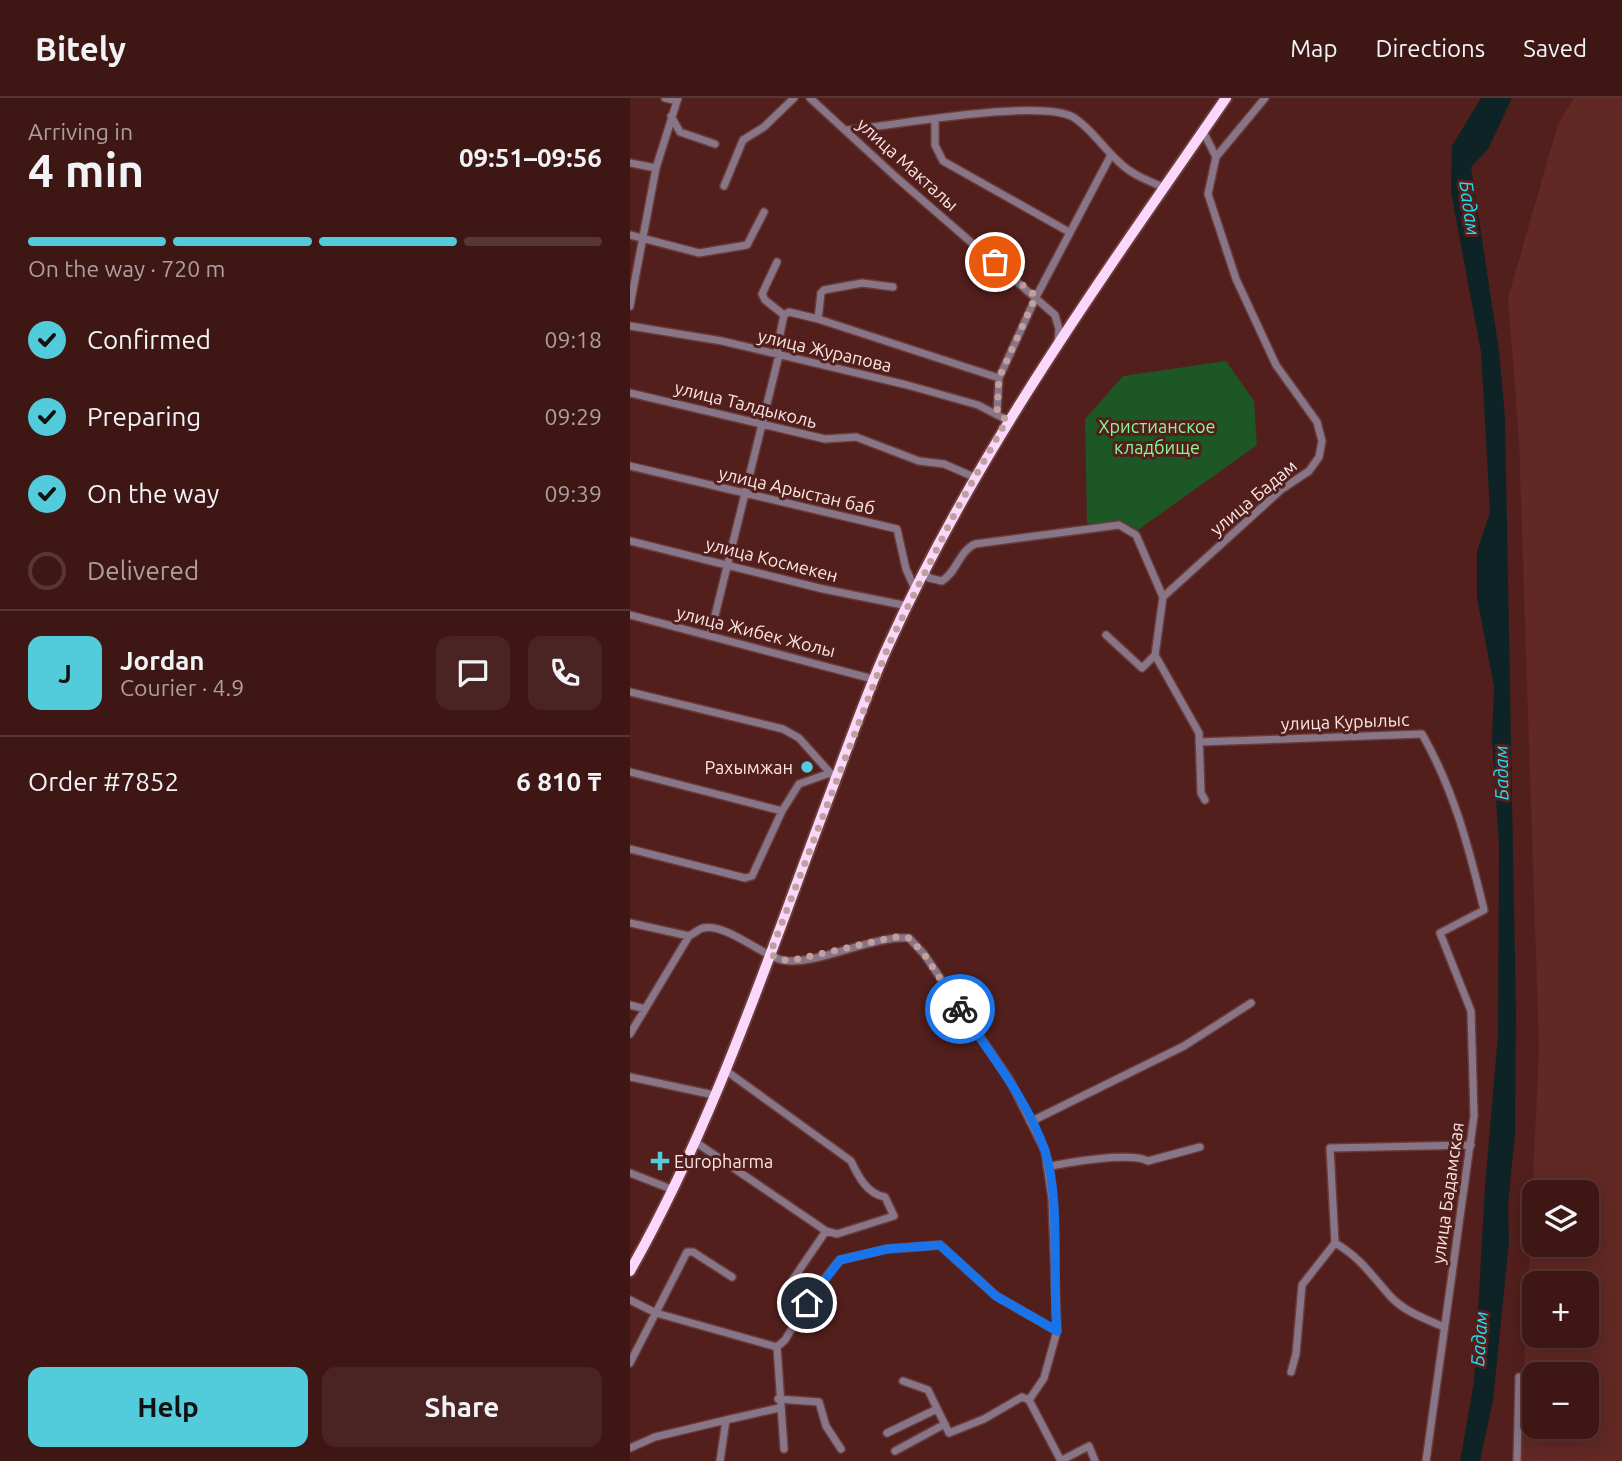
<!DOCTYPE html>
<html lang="en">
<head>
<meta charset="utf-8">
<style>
	:root { --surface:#3e1715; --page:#492422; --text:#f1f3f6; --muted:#ad9fa0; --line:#573634; --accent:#52cbda }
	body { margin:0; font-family:Ubuntu,sans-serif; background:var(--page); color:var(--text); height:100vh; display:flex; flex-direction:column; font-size:26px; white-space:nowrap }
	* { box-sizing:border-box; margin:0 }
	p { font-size:23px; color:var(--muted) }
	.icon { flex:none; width:38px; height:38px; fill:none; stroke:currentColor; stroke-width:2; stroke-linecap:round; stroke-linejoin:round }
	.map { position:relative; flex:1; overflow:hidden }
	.panel { display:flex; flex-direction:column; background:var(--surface); width:630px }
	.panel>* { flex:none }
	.buttons { position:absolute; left:892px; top:1082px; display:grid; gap:14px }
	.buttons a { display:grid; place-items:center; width:77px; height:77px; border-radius:14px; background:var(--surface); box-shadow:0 4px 18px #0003,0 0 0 2px var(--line); font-size:35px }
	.pin { position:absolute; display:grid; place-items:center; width:60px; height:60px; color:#fff; margin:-30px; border:4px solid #fff; border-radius:50%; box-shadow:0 2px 7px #0007 }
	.courier { position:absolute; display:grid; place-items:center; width:70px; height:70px; margin:-35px; border:5px solid #1a73e8; border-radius:50%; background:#fff; color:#222; box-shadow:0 2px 9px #0007 }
	.summary em { font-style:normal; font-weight:600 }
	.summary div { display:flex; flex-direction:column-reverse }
	.summary { display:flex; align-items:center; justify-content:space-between; height:119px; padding:0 28px }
	h1 { font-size:46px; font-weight:600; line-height:52px }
	.bar { display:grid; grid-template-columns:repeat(4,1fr); gap:10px 7px; align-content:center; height:84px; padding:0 28px }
	.bar i { height:9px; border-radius:5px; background:var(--line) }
	.bar .active { background:var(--accent) }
	.bar p { grid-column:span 4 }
	.line { display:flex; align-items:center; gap:18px; padding:0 28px; border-top:2px solid var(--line) }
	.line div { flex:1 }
	.round { display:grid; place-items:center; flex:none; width:74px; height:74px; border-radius:14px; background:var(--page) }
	ol { padding:0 28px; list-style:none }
	li { display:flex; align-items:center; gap:21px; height:77px }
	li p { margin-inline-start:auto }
	li .icon { padding:7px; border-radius:50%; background:var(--accent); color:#111; stroke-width:4 }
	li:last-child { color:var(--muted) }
	li i { width:38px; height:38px; border:4px solid var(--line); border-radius:50% }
	.action { display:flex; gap:14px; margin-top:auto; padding:14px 28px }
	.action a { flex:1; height:80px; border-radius:14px; background:var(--accent); color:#111; font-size:28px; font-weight:600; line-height:80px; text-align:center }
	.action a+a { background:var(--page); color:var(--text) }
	header { display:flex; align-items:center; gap:42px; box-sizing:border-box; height:98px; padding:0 35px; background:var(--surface); border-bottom:2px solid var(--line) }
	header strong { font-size:33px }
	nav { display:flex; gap:38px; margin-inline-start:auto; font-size:24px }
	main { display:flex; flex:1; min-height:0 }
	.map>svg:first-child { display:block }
</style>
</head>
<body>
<header>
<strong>Bitely</strong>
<nav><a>Map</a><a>Directions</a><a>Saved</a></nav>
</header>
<main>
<section class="panel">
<div class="summary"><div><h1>4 min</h1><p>Arriving in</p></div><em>09:51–09:56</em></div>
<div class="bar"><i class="active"></i><i class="active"></i><i class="active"></i><i></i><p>On the way · 720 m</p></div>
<ol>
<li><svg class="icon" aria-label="check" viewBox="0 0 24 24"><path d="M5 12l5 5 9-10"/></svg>Confirmed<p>09:18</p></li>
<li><svg class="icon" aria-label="check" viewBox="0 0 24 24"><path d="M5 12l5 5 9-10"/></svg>Preparing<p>09:29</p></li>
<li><svg class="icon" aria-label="check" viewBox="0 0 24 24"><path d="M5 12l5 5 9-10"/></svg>On the way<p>09:39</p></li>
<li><i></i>Delivered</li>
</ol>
<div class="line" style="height:126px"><b class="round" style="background:var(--accent);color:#111">J</b><div><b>Jordan</b><p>Courier · 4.9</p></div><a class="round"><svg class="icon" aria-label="chat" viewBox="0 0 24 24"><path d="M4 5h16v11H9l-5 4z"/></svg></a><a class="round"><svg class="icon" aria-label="phone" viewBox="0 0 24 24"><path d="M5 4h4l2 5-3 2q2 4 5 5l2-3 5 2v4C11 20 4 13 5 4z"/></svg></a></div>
<div class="line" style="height:91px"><div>Order #7852</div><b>6 810 ₸</b></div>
<div class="action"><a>Help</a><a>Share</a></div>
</section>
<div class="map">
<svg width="992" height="1363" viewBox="0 0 992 1363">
	<rect width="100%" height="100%" fill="#521f1c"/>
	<path fill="#612824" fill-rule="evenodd" d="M944,0H992V1363H890L909,950L889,342L878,200L928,26ZM905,1094H957V1146H905ZM905,1185H957V1237H905ZM905,1276H957V1328H905Z"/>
	<path fill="#1c5725" d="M596,263L624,303L627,347L505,434L457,425L455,321L493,278Z"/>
	<path fill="#0d2326" d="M851,0H882L858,51L841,69L869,253L875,319L886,915L885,1036L878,1107L879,1144L863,1302L850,1363H830L844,1284L855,1088L868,937L869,746L862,640L864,588L847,500V453L860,414L851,254L821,94L822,48Z"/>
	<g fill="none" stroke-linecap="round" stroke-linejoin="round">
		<g stroke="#6a3b38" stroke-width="10">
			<path id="minor" d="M35,0L47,3
				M180,0L267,80L425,217L429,231L428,245
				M41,18L50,34L85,46
				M305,21V47L313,63L439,134
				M217,32C263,28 408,0 443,19C461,30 473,50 489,64C502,77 519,83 535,90
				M573,33L586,59L578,96L606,181L646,267L687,324L692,343L689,359L679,373L652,391L533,499L525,557L569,635L571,695L575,702
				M586,59L635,0
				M0,65L26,70
				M94,88L113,42L134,29L164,0
				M0,137L69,155L117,147L134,114
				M147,164L132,196L135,202L154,217
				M0,208L26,70L48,0
				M188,221L369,280L406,199L481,57
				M0,228L92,243L277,287L348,307L377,322
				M0,295L195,341L226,339L289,363L314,366L344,379
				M367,315L369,280
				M0,368L267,431L276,471L285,491
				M0,443L193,491L278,508
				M295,474L299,480L312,483C327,474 329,453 345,446L489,427L506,437L533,499
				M0,517L243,581
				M476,537L512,570L525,557
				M80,538L149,257L147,250L154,217L159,214L188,221L191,195L194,192L232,185L263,189
				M0,594L153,631L169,640L203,678
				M569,644L792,636C824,692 839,750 854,812L810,835L841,913L844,1018L796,1363
				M0,674L152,713
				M0,751L115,780L122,778L152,713L169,686L200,675
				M0,825L59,838
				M0,907L15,911
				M0,936L59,838C63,836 69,831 73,830C96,825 131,857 152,862C184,869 242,837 279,840L294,856L379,981L415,1053L422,1101L427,1233L414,1280L399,1302L431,1363
				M95,972L221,1063C228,1078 237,1096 255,1099L264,1118L207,1136L196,1133
				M0,979L84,997
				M400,1024L554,948L621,905
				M64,1043L196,1133L157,1190
				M417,1069C439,1064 500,1054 518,1063L570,1049
				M0,1075L41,1091
				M0,1202L26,1215L147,1249L154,1351
				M814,1229C796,1221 775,1214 761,1199C742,1178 730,1159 705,1145L700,1050L841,1047
				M147,1249L155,1242L186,1191L210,1162L257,1151L310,1147L366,1198L427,1233
				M0,1265L57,1154H63L102,1179
				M661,1274L666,1256L672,1187L705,1145
				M273,1283L298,1292L319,1335L354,1321L392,1299L399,1302
				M148,1301L189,1304L196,1328L211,1351
				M96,1322L149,1310
				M257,1335L307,1311
				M0,1350L25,1339L96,1322L90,1363
				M265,1353L315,1326
				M432,1362L459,1348L465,1363
				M887,1363L889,1279"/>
		</g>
		<g stroke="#6a3b38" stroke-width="14">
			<path id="highway" d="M0,1173C85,1023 139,857 200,696C219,646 236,596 258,548C347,352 474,177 596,0"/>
		</g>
		<use href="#minor" stroke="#887688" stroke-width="7"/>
		<use href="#highway" stroke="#fbd7fb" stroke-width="10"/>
	</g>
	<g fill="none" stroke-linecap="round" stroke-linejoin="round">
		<path stroke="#c0a09e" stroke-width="7" stroke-dasharray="0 12.6" d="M330,911L294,856L279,840L265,839L163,862H152L140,856L260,544L326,413L377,322L367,315L369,280L406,198L365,164"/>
		<path stroke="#1a73e8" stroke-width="9" d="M177,1205L210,1162L257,1151L310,1147L366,1198L427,1233C422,1179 431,1102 415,1053C397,1001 360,956 330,911"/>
	</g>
	<g fill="#52cbda" stroke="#521f1c" stroke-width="2.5">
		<circle cx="177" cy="669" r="7"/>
		<path d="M26.5 1052.5h7v7h7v7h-7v7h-7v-7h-7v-7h7z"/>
	</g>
	<g text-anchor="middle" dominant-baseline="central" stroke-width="6" stroke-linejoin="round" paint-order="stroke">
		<g font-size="18" fill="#fbe6e4" stroke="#521f1c">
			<text transform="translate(278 66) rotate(42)">улица Макталы</text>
			<text transform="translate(195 252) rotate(13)">улица Журапова</text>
			<text transform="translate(116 306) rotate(14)">улица Талдыколь</text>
			<text transform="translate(167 392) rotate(13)">улица Арыстан баб</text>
			<text transform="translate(623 399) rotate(-40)">улица Бадам</text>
			<text transform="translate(142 461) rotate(14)">улица Космекен</text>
			<text transform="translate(126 533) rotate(14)">улица Жибек Жолы</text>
			<text transform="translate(715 623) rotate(-2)">улица Курылыс</text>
			<text transform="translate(817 1095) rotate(-82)">улица Бадамская</text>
		</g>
		<g font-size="18" fill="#87f994" stroke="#521f1c">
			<text x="527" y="328">Христианское<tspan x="527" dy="21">кладбище</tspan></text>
		</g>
		<g font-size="18" fill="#fbe6e4" stroke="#521f1c" text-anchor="end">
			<text x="163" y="669">Рахымжан</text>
			<text x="44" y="1063" text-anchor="start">Europharma</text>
		</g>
		<g font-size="19" font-style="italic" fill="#20e0f3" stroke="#521f1c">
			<text transform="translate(840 110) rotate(82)">Бадам</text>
			<text transform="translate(871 675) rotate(-91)">Бадам</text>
			<text transform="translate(849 1241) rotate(-86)">Бадам</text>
		</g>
	</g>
</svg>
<div class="buttons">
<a><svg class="icon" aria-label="layers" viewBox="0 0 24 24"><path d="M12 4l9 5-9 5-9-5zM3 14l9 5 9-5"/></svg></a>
<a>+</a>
<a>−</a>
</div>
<div class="pin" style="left:365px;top:164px;background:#ea580c"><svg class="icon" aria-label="bag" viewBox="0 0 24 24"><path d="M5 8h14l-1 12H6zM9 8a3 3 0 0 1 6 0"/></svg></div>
<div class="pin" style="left:177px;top:1205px;background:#1f2937"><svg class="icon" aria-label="home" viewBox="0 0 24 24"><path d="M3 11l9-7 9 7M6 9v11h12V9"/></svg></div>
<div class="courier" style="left:330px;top:911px"><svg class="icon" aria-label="bike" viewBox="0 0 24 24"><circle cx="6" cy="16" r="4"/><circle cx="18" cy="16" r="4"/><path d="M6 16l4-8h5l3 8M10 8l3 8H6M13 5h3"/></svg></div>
</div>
</main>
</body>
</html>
